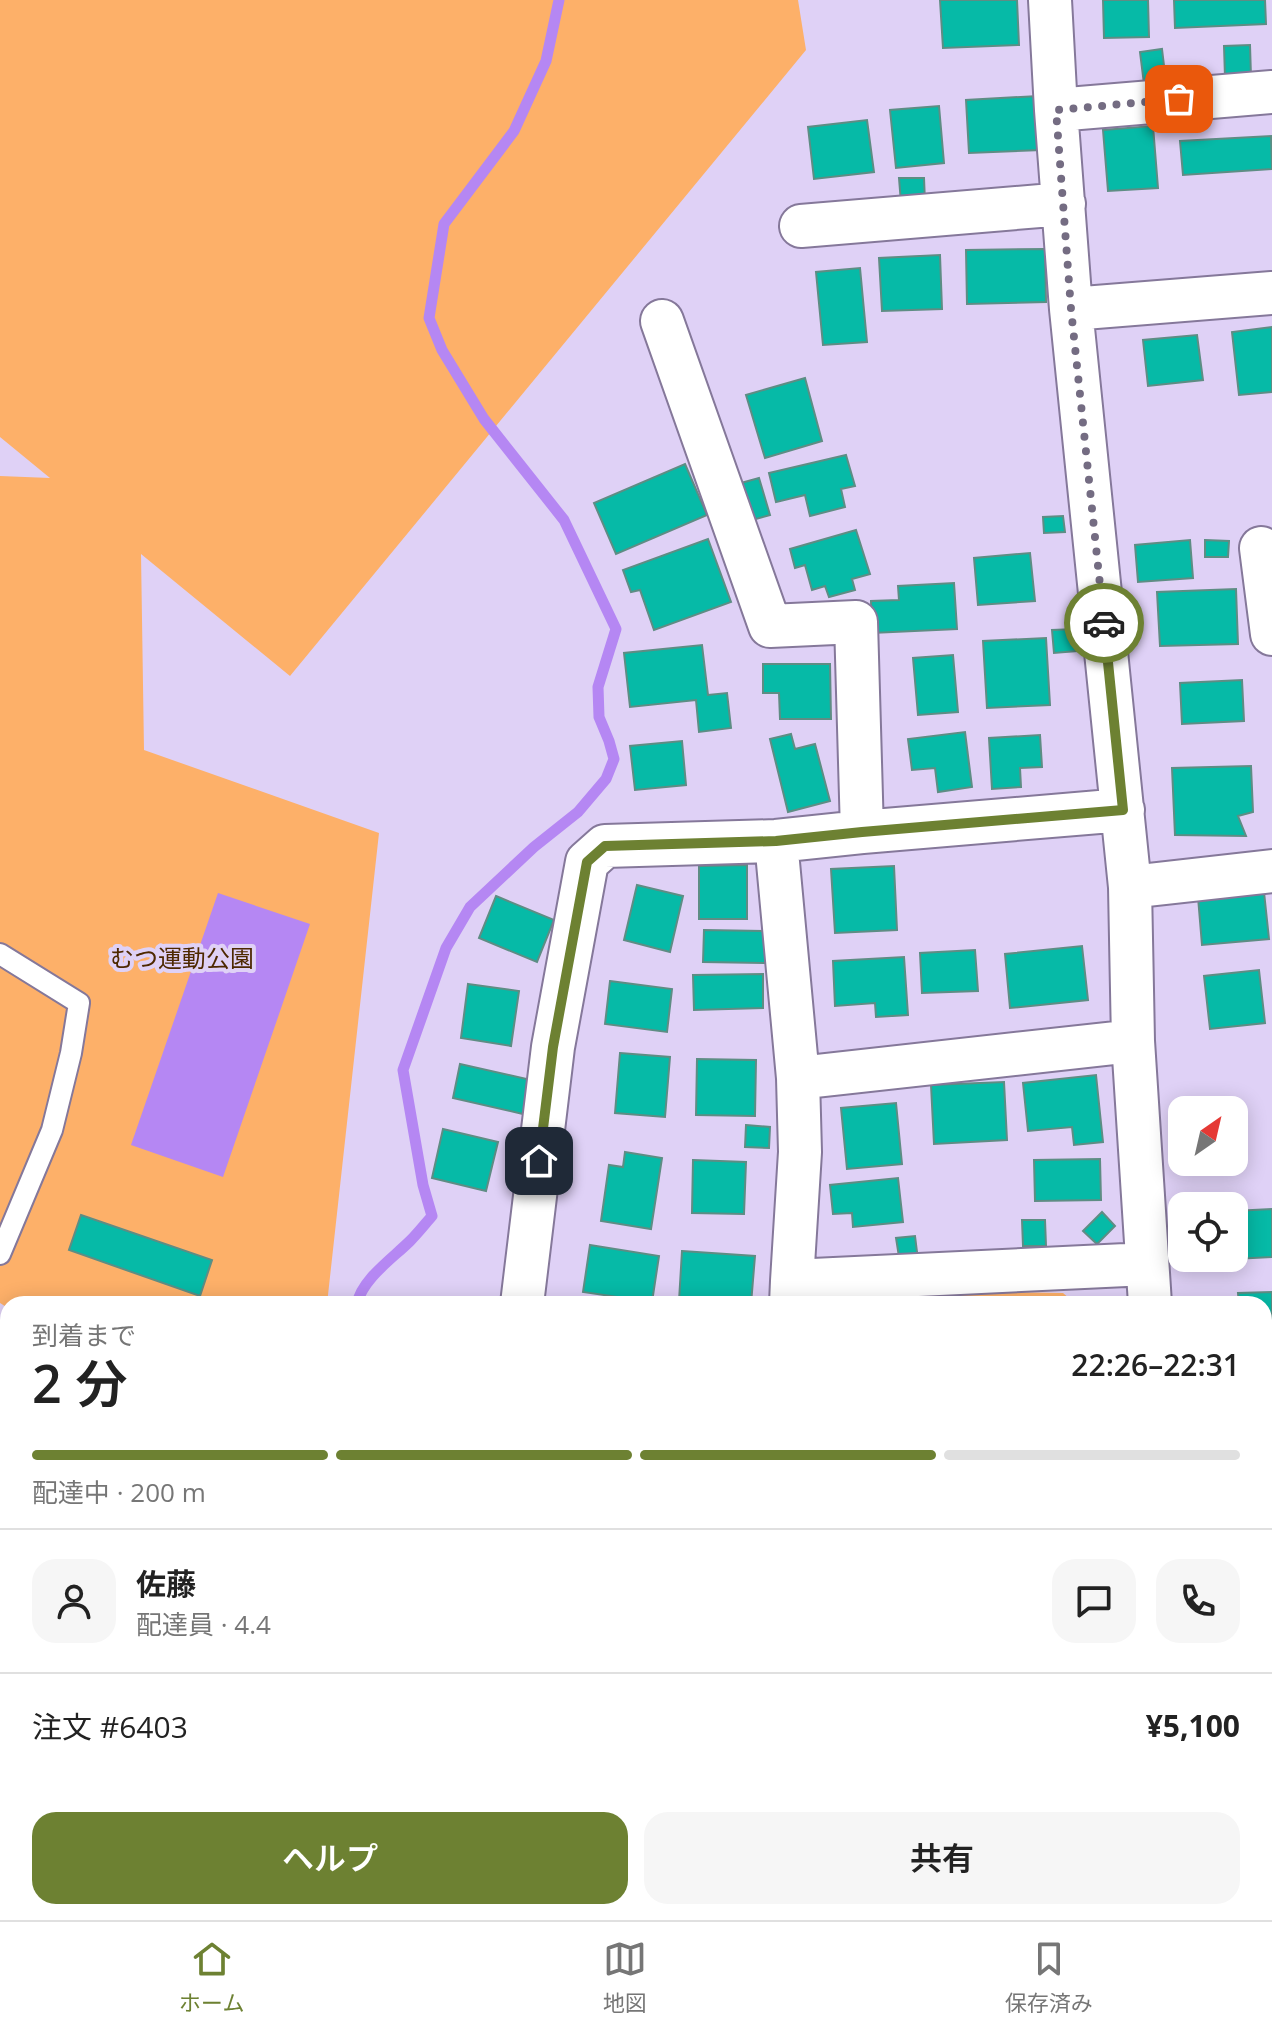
<!DOCTYPE html>
<html lang="ja">
<head>
<meta charset="utf-8">
<style>
	:root { --surface:#fff; --page:#f6f6f6; --text:#222; --muted:#767676; --line:#e0e0e0; --accent:#6d8132 }
	body { margin:0; font-family:"Open Sans","Noto Sans JP",sans-serif; background:var(--page); color:var(--text); height:100vh; display:flex; flex-direction:column; font-size:30px; white-space:nowrap }
	* { box-sizing:border-box; margin:0 }
	p { font-size:26px; color:var(--muted) }
	.icon { flex:none; width:44px; height:44px; fill:none; stroke:currentColor; stroke-width:2; stroke-linecap:round; stroke-linejoin:round }
	.map { position:relative; flex:1; overflow:hidden }
	.panel { position:absolute; left:0px; top:1296px; width:1272px; height:624px; display:flex; flex-direction:column; background:var(--surface); border-radius:24px 24px 0 0; box-shadow:0 4px 20px #0003 }
	.panel>* { flex:none }
	.needle { width:52px; rotate:34deg }
	.buttons { position:absolute; left:1168px; top:1096px; display:grid; gap:16px }
	.buttons a { display:grid; place-items:center; width:80px; height:80px; border-radius:16px; background:var(--surface); box-shadow:0 4px 20px #0003; font-size:40px }
	.pin { position:absolute; display:grid; place-items:center; width:68px; height:68px; color:#fff; margin:-34px; border-radius:16px; box-shadow:0 4px 12px #0006 }
	.courier { position:absolute; display:grid; place-items:center; width:80px; height:80px; margin:-40px; border:6px solid #6d8132; border-radius:50%; background:#fff; color:#222; box-shadow:0 2px 10px #0007 }
	.overview em { font-style:normal; font-weight:600 }
	.overview div { display:flex; flex-direction:column-reverse }
	.overview { display:flex; align-items:center; justify-content:space-between; height:136px; padding:0 32px }
	h1 { font-size:52px; font-weight:600; line-height:60px }
	.bar { display:grid; grid-template-columns:repeat(4,1fr); gap:12px 8px; align-content:center; height:96px; padding:0 32px }
	.bar i { height:10px; border-radius:6px; background:var(--line) }
	.bar .selected { background:var(--accent) }
	.bar p { grid-column:span 4 }
	.line { display:flex; align-items:center; gap:20px; padding:0 32px; border-top:2px solid var(--line) }
	.line div { flex:1 }
	.round { display:grid; place-items:center; flex:none; width:84px; height:84px; border-radius:24px; background:var(--page) }
	.primary-button { display:flex; gap:16px; margin-top:auto; padding:16px 32px }
	.primary-button a { flex:1; height:92px; border-radius:24px; background:var(--accent); color:#fff; font-size:32px; font-weight:600; line-height:92px; text-align:center }
	.primary-button a+a { background:var(--page); color:var(--text) }
	.tab-bar { display:flex; justify-content:space-around; align-items:center; height:112px; border-top:2px solid var(--line); background:var(--surface); font-size:22px; color:var(--muted) }
	.tab-bar a { display:grid; justify-items:center; gap:4px }
	.tab-bar .selected { color:var(--accent) }
	.map>svg:first-child { display:block }
</style>
</head>
<body>
<div class="map">
<svg width="1272" height="1920" viewBox="0 0 1272 1920">
	<rect width="100%" height="100%" fill="#dfd1f6"/>
	<path fill="#fdb069" d="M0,0H798L806,50L290,676L141,554L144,750L379,833L327,1304H8V1308L0,1303V476L50,478L0,437Z
		M948,1291L1063,1293L1076,1304H947Z"/>
	<path fill="#b587f3" d="M218,893L310,924L223,1177L131,1145Z"/>
	<g fill="none" stroke-linecap="round" stroke-linejoin="round">
		<path stroke="#b587f3" stroke-width="11" d="M357,1304C362,1279 393,1258 410,1241C418,1233 425,1224 432,1216L423,1185L403,1070L446,948L470,907L534,847L578,812L606,779L614,759L609,741L599,717L598,687L616,629L564,520L484,419L442,350L429,318L444,224L514,131L546,61L559,0
			M340,1920L345,1912"/>
	</g>
	<path fill="#06baa7" stroke="#5e8d84" stroke-width="2" d="M940,0H1017L1019,45L943,48Z
		M1103,0H1148L1149,37L1104,38Z
		M1174,0H1265L1266,24L1175,28Z
		M1250,45L1251,77H1225L1224,46Z
		M1162,49L1166,82L1144,84L1140,52Z
		M1038,96L1041,150L969,153L966,100Z
		M939,106L944,163L896,168L890,110Z
		M867,120L874,172L814,179L808,127Z
		M1153,126L1158,188L1108,191L1103,130Z
		M1271,136L1272,169L1183,175L1180,141Z
		M899,178H924L925,202L901,203Z
		M1045,249L1046,302L967,304L966,250Z
		M940,255L942,309L882,311L879,258Z
		M860,268L867,342L823,345L816,272Z
		M1272,327V392L1239,395L1232,332Z
		M1197,335L1203,380L1148,386L1143,340Z
		M805,378L822,441L765,458L746,395Z
		M846,455L855,486L841,489L845,507L810,516L805,495L776,502L769,473Z
		M685,464L707,515L616,554L594,503Z
		M759,478L770,515L752,520L741,483Z
		M1063,516L1065,532L1044,533L1043,517Z
		M856,530L870,574L852,579L855,590L829,597L825,586L812,590L805,565L795,568L790,549Z
		M708,539L731,602L654,630L640,590L631,592L623,570Z
		M1190,540L1193,578L1138,582L1135,545Z
		M1205,540L1229,541L1228,557H1205Z
		M1030,553L1035,601L978,605L974,558Z
		M954,583L957,629L872,633L871,601L899,600L898,586Z
		M1236,589L1238,644L1160,646L1157,592Z
		M1076,629L1077,651L1054,653L1052,630Z
		M1046,638L1050,705L987,708L983,641Z
		M702,645L708,695L727,693L731,728L699,732L696,700L630,707L624,653Z
		M953,655L958,712L918,715L913,658Z
		M763,664H830L831,719H780L779,693H763Z
		M1242,680L1244,721L1182,724L1180,683Z
		M965,732L972,787L938,792L935,768L912,770L908,739Z
		M791,734L795,749L815,744L830,801L788,812L770,739Z
		M1040,735L1042,767L1020,768L1021,787L992,789L989,738Z
		M682,741L686,785L635,790L630,746Z
		M1251,766L1253,812L1238,816L1246,836L1175,835L1172,768Z
		M747,865V919H699V866Z
		M894,866L897,930L835,933L831,869Z
		M637,885L683,896L670,952L624,940Z
		M1264,892L1269,939L1202,945L1198,897Z
		M496,896L554,920L537,962L479,938Z
		M704,930L765,931V963L703,962Z
		M1082,946L1088,1000L1010,1008L1005,954Z
		M975,950L978,991L922,993L920,953Z
		M904,957L908,1015L876,1017L875,1003L835,1006L833,961Z
		M1259,970L1265,1023L1210,1029L1204,976Z
		M763,974V1008L694,1010L693,975Z
		M610,981L672,989L667,1032L605,1024Z
		M468,984L519,991L511,1046L461,1038Z
		M620,1053L670,1057L665,1117L615,1113Z
		M697,1059L756,1060L755,1116L696,1115Z
		M460,1064L531,1080L523,1114L453,1098Z
		M1096,1075L1103,1142L1074,1145L1072,1127L1028,1131L1023,1083Z
		M1004,1082L1007,1140L934,1144L931,1085Z
		M896,1103L902,1164L847,1169L841,1108Z
		M746,1125L770,1127L769,1148L745,1147Z
		M443,1129L498,1142L486,1191L432,1178Z
		M625,1152L662,1158L651,1229L601,1221L609,1165L623,1167Z
		M1100,1159L1101,1200L1035,1201L1034,1160Z
		M693,1160L746,1162L744,1214L692,1213Z
		M898,1178L903,1222L853,1227L852,1213L833,1214L830,1185Z
		M1272,1209V1257L1196,1261V1258H1234V1211Z
		M1102,1212L1115,1226L1097,1244L1083,1231Z
		M81,1215L212,1260L200,1296L69,1250Z
		M1022,1220H1045L1046,1246H1023Z
		M915,1236L918,1260L900,1263L896,1238Z
		M590,1245L659,1256L652,1302L583,1292Z
		M682,1251L755,1256L751,1304L679,1301Z
		M1272,1292V1343H1264V1304H1239L1238,1293Z
		M1264,1359H1272V1397H1264Z
		M1272,1409V1437H1264V1410Z
		M0,1447L8,1453V1503L0,1497Z
		M0,1630L8,1631V1696L0,1695Z
		M1264,1630H1272V1675L1264,1674Z
		M1264,1689L1272,1690V1717L1264,1716Z
		M0,1774L8,1775V1814H0Z
		M1264,1805L1272,1806V1920H1211V1912H1264Z
		M0,1861L8,1862V1898L0,1897Z
		M363,1912H411L409,1920H361Z
		M735,1912H813L812,1920L735,1915Z
		M846,1912H890L889,1920H845Z
		M522,1913L580,1917V1920H522Z"/>
	<g fill="none" stroke-linecap="round" stroke-linejoin="round">
		<g stroke="#85789a" stroke-width="24">
			<path id="lane" d="M0,954L79,1003L71,1053L52,1130L0,1254"/>
		</g>
		<g stroke="#85789a" stroke-width="46">
			<path id="street" d="M1050,0L1056,110L1071,309L1130,887L1133,1041L1150,1304
				M1056,110L1272,92
				M801,226L1064,204
				M1071,309L1272,293
				M662,321L770,626L856,622L862,832
				M1261,548L1272,634
				M776,841L798,1078L800,1152L792,1281
				M1130,887L1272,871
				M798,1078L1133,1041
				M522,1304L553,1047L587,862L605,846L776,841L862,832L1123,810
				M791,1304L792,1281L1147,1264
				M0,1580L8,1586
				M1065,1912L1094,1920
				M140,1920L141,1912
				M483,1920L484,1912"/>
		</g>
		<g stroke="#85789a" stroke-width="48">
			<path id="secondary" d="M1141,1920L1142,1912"/>
		</g>
		<g stroke="#85789a" stroke-width="48">
			<path id="highway" d="M0,1357L8,1361
				M1264,1569H1272"/>
		</g>
		<use href="#lane" stroke="#fff" stroke-width="20"/>
		<use href="#street" stroke="#fff" stroke-width="42"/>
		<use href="#secondary" stroke="#fff" stroke-width="44"/>
		<use href="#highway" stroke="#fff" stroke-width="44"/>
	</g>
	<g fill="none" stroke-linecap="round" stroke-linejoin="round">
		<path stroke="#746c82" stroke-width="8" stroke-dasharray="0 14.4" d="M1104,623L1071,309L1056,110L1179,99"/>
		<path stroke="#6d8132" stroke-width="10" d="M539,1161L553,1047L587,862L605,846L776,841L862,832L1123,810L1104,623"/>
	</g>
	<g text-anchor="middle" dominant-baseline="central" stroke-width="8" stroke-linejoin="round" paint-order="stroke">
		<g font-size="24" fill="#4d2800" stroke="#dfd1f6">
			<text x="182" y="957">むつ運動公園</text>
		</g>
	</g>
</svg>
<div class="buttons">
<a><svg class="needle" viewBox="-14 -14 28 28"><path d="M0-13l5 13h-10z" fill="#e53935"/><path d="M0 13l5-13h-10z" fill="#767676"/></svg></a>
<a><svg class="icon" aria-label="locate" viewBox="0 0 24 24"><circle cx="12" cy="12" r="6"/><path d="M12 2v4M12 18v4M2 12h4M18 12h4"/></svg></a>
</div>
<div class="pin" style="left:1179px;top:99px;background:#ea580c"><svg class="icon" aria-label="bag" viewBox="0 0 24 24"><path d="M5 8h14l-1 12H6zM9 8a3 3 0 0 1 6 0"/></svg></div>
<div class="pin" style="left:539px;top:1161px;background:#1f2937"><svg class="icon" aria-label="home" viewBox="0 0 24 24"><path d="M3 11l9-7 9 7M6 9v11h12V9"/></svg></div>
<div class="courier" style="left:1104px;top:623px"><svg class="icon" aria-label="car" viewBox="0 0 24 24"><path d="M5 17H2v-5l4-1 3-4h7l3 4 3 1v5h-3M9 17h6M6 11h13"/><circle cx="7" cy="17" r="2"/><circle cx="17" cy="17" r="2"/></svg></div>
<section class="panel">
<div class="overview"><div><h1>2 分</h1><p>到着まで</p></div><em>22:26–22:31</em></div>
<div class="bar"><i class="selected"></i><i class="selected"></i><i class="selected"></i><i></i><p>配達中 · 200 m</p></div>
<div class="line" style="height:144px"><a class="round"><svg class="icon" aria-label="person" viewBox="0 0 24 24"><circle cx="12" cy="8" r="4"/><path d="M4 21q1-7 8-7t8 7"/></svg></a><div><b>佐藤</b><p>配達員 · 4.4</p></div><a class="round"><svg class="icon" aria-label="chat" viewBox="0 0 24 24"><path d="M4 5h16v11H9l-5 4z"/></svg></a><a class="round"><svg class="icon" aria-label="phone" viewBox="0 0 24 24"><path d="M5 4h4l2 5-3 2q2 4 5 5l2-3 5 2v4C11 20 4 13 5 4z"/></svg></a></div>
<div class="line" style="height:104px"><div>注文 #6403</div><b>¥5,100</b></div>
<div class="primary-button"><a>ヘルプ</a><a>共有</a></div>
</section>
</div>
<nav class="tab-bar">
<a class="selected"><svg class="icon" aria-label="home" viewBox="0 0 24 24"><path d="M3 11l9-7 9 7M6 9v11h12V9"/></svg>ホーム</a>
<a><svg class="icon" aria-label="map" viewBox="0 0 24 24"><path d="M3 6l6-2 6 2 6-2v14l-6 2-6-2-6 2zM9 4v14M15 6v14"/></svg>地図</a>
<a><svg class="icon" aria-label="saved" viewBox="0 0 24 24"><path d="M7 4h10v16l-5-4-5 4z"/></svg>保存済み</a>
</nav>
</body>
</html>
